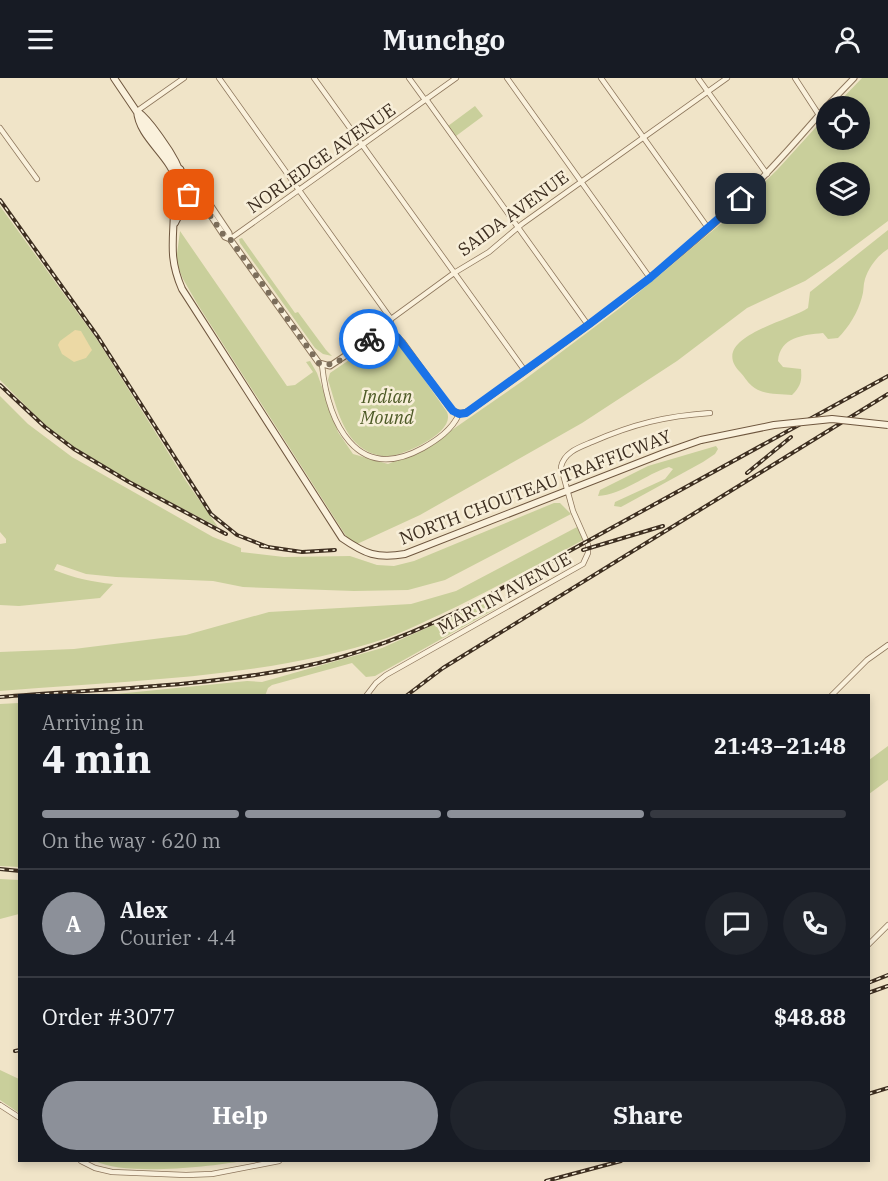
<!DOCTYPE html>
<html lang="en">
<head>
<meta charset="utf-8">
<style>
	:root { --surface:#171b24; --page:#20242c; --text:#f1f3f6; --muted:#9ea1a6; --line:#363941; --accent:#8c9099 }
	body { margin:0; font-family:"IBM Plex Serif",serif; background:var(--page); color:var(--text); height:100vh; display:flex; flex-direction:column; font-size:22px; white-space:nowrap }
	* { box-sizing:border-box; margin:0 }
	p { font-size:20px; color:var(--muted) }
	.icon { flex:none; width:33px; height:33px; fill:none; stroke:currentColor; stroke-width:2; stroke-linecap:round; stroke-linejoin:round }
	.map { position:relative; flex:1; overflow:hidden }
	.details { position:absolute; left:18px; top:616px; width:852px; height:468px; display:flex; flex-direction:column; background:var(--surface); border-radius:0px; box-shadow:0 3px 9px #0003 }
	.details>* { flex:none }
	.fabs { position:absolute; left:816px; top:18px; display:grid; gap:12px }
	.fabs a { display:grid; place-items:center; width:54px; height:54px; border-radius:50%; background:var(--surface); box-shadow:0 3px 9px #0003; font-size:30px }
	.pin { position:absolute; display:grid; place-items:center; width:51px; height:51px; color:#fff; margin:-26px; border-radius:12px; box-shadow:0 3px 9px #0006 }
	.courier { position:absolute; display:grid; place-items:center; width:60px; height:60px; margin:-30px; border:4px solid #1a73e8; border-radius:50%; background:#fff; color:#222; box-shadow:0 2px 8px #0007 }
	.overview em { font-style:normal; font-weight:800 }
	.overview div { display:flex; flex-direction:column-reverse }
	.overview { display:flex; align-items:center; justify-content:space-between; height:102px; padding:0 24px }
	h1 { font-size:39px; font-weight:800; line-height:45px }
	.bar { display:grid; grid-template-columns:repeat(4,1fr); gap:9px 6px; align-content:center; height:72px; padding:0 24px }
	.bar i { height:8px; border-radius:4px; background:var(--line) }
	.bar .active { background:var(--accent) }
	.bar p { grid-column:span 4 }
	.line { display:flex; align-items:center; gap:15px; padding:0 24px; border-top:2px solid var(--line) }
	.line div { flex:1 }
	.round { display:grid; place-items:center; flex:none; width:63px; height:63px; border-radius:32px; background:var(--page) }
	.primary-button { display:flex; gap:12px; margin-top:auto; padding:12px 24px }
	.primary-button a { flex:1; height:69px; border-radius:36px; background:var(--accent); color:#fff; font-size:24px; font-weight:800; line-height:69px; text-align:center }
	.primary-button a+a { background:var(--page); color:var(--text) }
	header { display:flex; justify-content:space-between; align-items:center; height:78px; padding:0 24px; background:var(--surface); font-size:27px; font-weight:800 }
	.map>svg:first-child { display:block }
</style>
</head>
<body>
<header><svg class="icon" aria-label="menu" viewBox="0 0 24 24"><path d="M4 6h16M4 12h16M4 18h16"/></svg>Munchgo<svg class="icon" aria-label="person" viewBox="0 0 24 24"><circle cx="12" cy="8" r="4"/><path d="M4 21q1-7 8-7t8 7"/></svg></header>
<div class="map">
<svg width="888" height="1103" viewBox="0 0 888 1103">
	<rect width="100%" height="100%" fill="#f0e4c8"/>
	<path fill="#c9cf9b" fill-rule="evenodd" d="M862,0H888V143L833,184L805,203L747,230L677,283L582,345L420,437L357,466L348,461L198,227L183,201L176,184L180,153L287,308L295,307L313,294L306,284L310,283L317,295L338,354L353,376L388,386L423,372L524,302L620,230L723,144L777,92L826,38V62H860V28H835ZM826,94H860V128H826Z
		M475,28L483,38L456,58L448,48Z
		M0,128L98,263L186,403L218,449C168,423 115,397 68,365C43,347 22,324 0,302Z
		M888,152V171C877,178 869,189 865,201C863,207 864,213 862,219C858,234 849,249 838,260L828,261L823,255C803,257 780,259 778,283L783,289L801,291C802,303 801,308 792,317C779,316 762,317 752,308C747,304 744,298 740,294C707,260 790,243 808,230L810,214Z
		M242,160L295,235L298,234L326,272L332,278L323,276L315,270L240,165L239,161Z
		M380,261H390L400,267L447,334C456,354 406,376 390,378C378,379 365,374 356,365C340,349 335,323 328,302L330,295Z
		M0,318L28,346L72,379L213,459L241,470V474L284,479L350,478L377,487L394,488L414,483L554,425H560L571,436L445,502L408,512L354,513L243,509L213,503L116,499L86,496L57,486L54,492C74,500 92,504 113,506L100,520L19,528L0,527V466L6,465V461L0,454Z
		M716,368L718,371L715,376L703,384L621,429L614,428L615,424L665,401L673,391L669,389C646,396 622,417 598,418L600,412L648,388Z
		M577,449L583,462C541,485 500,507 458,528C434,539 411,551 387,560C264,601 129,602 0,613V574L74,571L186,557L269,534L411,526L456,513Z
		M491,521L495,531L375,598L366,599L352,585L272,607L268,610L265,618H96L247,603L262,604L382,570Z
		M19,625H20L19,789L0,788V626Z
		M888,668V702L869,716V682Z
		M0,801L19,802V836L0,841Z
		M0,992L19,1001V1035L0,1022Z
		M95,1083H242C209,1089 125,1098 95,1083Z"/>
	<path fill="#ecd9a5" d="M75,252L81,253L92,272L86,280L74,284L62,276L58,267L60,263Z"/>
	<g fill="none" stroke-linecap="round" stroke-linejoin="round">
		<g stroke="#8d765c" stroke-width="6">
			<path id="minor" d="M219,0L391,241
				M314,0L525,293
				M409,0L425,22
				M507,0L650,200
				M601,0L708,150
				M698,0L767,96
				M795,0L819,37
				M426,21L588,247
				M137,33L184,0
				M0,50L37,101
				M230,161L456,0
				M389,255L391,241L454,195L489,174L522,146L727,0
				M322,287C328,344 356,407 423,370C437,362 452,352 459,336
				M366,618L376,605L386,597L583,486L588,475V467L573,433L561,389C564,374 580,369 592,364C633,346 666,338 710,335
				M831,618L867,582L888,567
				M868,867L888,847
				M0,1027L20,1040
				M81,1083L95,1090L112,1094L186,1097L212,1096L279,1083"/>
		</g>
		<g stroke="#8d765c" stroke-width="7">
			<path id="tertiary" d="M827,28L854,0
				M180,91L201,113L229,155L230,161L319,285L330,288L376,257C387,253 396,256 403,265L450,330C456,336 462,337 469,333C562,267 656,201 739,123C771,93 798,61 826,29
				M186,100L225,159L230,161"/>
		</g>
		<g stroke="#6f573f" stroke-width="8">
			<path id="secondary" d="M114,0L172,86L180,91
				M137,33C139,61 173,79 177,106C178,115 174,125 174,134C173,165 169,181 182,211L342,460C365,476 377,481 405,476L664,375L701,362
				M137,33C148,41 154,51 162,62C181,88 193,114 175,145"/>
		</g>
		<use href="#minor" stroke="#faf1dc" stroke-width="4.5"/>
		<use href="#tertiary" stroke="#faf1dc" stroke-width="5"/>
		<use href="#secondary" stroke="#faf1dc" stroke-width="6"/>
		<g stroke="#3d2e20" stroke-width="4">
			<path id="rail" d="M0,122L98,259L211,436L237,457L268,469
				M0,307L45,349L74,371L129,404L226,456
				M747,395L791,359
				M261,468L302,474L335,472
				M583,472L663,448
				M406,618L443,590L888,316
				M0,619C98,611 199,609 296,590C362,577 425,551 484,520L888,298
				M0,791L20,793
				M868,905L888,897
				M868,915L888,908
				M15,973L20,972
				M868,1016L888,1010
				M546,1103L621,1083"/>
		</g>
		<use href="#rail" stroke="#f7eed8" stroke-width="1.5" stroke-dasharray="4.5" stroke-linecap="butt"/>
		<g stroke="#6f573f" stroke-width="8" stroke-linecap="butt">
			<path id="secondary-bridge" d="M701,362L774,347L832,341L888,347"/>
		</g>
		<use href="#secondary-bridge" stroke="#faf1dc" stroke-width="6"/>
	</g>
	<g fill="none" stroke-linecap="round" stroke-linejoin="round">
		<path stroke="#7c6e5b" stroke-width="6" stroke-dasharray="0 10.8" d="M189,117H196L225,159L230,161L319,285C333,293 357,270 369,261"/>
		<path stroke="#1a73e8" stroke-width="8" d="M369,261L384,255L397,259L453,333L459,336L466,335L588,247L650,200L741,121"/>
	</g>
	<g text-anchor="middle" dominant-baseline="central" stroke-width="5" stroke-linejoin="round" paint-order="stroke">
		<g font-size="18" fill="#3d2e20" stroke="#f7eed8">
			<text transform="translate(321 80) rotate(-35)">NORLEDGE AVENUE</text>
			<text transform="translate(513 135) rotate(-36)">SAIDA AVENUE</text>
			<text transform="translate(535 409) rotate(-21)">NORTH CHOUTEAU TRAFFICWAY</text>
			<text transform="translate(504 515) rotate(-29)">MARTIN AVENUE</text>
		</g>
		<g font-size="18" font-style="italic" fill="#4d5a26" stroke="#f7eed8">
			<text x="387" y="318">Indian<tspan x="387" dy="21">Mound</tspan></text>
		</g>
	</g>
</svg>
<div class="fabs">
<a><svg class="icon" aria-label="locate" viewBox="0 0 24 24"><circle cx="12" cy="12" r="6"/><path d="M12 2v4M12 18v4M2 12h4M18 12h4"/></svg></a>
<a><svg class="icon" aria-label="layers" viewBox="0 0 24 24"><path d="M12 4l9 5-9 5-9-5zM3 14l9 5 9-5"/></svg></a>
</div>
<div class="pin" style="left:189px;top:117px;background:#ea580c"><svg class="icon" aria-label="bag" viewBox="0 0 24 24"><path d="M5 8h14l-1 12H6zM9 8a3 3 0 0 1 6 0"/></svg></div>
<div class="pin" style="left:741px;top:121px;background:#1f2937"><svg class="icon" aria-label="home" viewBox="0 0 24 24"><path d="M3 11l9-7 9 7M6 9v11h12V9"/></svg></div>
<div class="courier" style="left:369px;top:261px"><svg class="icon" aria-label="bike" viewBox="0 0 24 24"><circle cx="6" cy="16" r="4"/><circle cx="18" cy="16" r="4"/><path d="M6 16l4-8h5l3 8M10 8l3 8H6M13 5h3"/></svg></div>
<section class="details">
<div class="overview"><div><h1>4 min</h1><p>Arriving in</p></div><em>21:43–21:48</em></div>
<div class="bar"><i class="active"></i><i class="active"></i><i class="active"></i><i></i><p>On the way · 620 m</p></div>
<div class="line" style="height:108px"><b class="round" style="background:var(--accent);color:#fff">A</b><div><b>Alex</b><p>Courier · 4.4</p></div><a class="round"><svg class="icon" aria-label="chat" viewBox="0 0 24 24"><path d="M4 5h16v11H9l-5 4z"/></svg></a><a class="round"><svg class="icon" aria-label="phone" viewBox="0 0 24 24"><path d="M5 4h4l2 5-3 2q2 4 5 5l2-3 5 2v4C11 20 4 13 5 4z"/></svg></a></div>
<div class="line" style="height:78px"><div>Order #3077</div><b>$48.88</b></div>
<div class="primary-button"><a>Help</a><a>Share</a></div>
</section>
</div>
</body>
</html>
